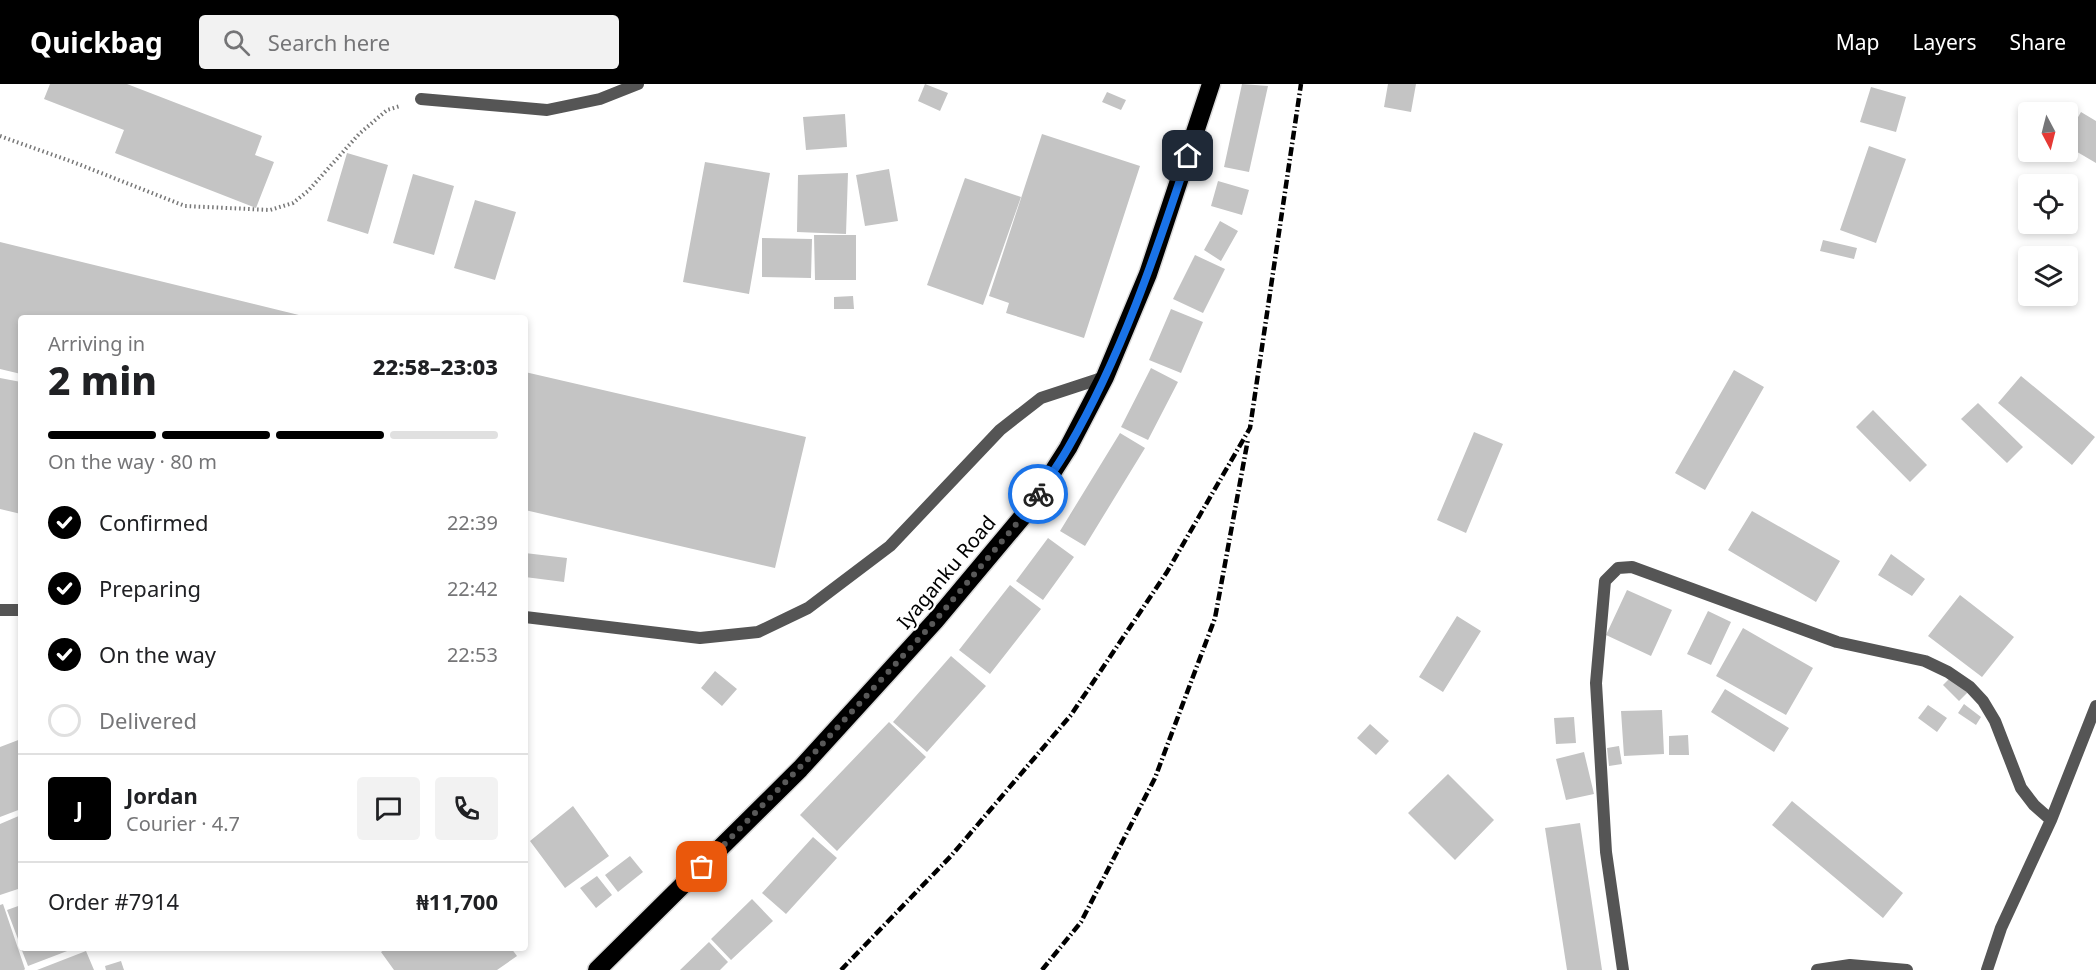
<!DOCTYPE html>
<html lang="en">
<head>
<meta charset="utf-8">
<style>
	:root { --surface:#fff; --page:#f2f2f2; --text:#202124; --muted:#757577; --line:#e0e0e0; --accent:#000 }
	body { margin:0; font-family:"Noto Sans",sans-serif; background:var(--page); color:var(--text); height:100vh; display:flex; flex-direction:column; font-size:22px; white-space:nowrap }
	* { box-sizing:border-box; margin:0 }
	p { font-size:20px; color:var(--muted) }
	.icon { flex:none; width:33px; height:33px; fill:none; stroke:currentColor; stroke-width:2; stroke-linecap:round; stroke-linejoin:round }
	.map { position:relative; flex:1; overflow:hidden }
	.sheet { position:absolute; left:18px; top:231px; width:510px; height:636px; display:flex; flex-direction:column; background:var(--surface); border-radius:6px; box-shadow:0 3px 9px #0003 }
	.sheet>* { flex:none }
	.needle { width:39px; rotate:173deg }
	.tools { position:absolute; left:2018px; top:18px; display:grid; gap:12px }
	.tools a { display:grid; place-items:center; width:60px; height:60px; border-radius:6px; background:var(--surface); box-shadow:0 3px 9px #0003; font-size:30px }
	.pin { position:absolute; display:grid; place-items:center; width:51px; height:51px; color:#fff; margin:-26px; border-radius:12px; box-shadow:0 3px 9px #0006 }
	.courier { position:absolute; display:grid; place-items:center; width:60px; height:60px; margin:-30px; border:4px solid #1a73e8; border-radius:50%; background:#fff; color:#222; box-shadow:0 2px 8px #0007 }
	.summary em { font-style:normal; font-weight:800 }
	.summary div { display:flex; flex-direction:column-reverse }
	.summary { display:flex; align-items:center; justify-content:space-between; height:102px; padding:0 30px }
	h1 { font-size:39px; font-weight:800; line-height:45px }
	.bar { display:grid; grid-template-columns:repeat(4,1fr); gap:9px 6px; align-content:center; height:72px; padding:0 30px }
	.bar i { height:8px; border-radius:4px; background:var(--line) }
	.bar .active { background:var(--accent) }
	.bar p { grid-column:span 4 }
	.line { display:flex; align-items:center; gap:15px; padding:0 30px; border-top:2px solid var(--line) }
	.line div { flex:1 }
	.round { display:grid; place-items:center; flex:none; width:63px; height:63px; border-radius:6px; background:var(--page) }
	ol { padding:0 30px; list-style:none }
	li { display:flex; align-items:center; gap:18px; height:66px }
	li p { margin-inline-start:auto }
	li .icon { padding:6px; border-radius:50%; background:var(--accent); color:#fff; stroke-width:4 }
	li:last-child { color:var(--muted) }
	li i { width:33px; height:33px; border:3px solid var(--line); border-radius:50% }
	header { display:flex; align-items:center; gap:36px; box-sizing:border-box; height:84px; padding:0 30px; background:var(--accent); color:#fff }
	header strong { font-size:28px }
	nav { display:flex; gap:33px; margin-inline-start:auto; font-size:21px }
	.search { width:420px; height:54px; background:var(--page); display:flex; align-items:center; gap:15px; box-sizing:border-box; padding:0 21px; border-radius:6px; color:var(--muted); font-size:22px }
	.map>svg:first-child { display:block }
</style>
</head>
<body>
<header>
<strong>Quickbag</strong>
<div class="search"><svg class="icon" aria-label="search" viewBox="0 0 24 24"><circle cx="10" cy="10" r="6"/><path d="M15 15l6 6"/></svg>Search here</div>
<nav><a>Map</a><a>Layers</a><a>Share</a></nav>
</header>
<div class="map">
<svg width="2096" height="886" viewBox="0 0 2096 886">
	<rect width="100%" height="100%" fill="#fff"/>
	<path fill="#c4c4c4" d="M50,0H127L262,52L255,71L274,78L256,124L115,69L124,46L44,15Z
		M925,0L948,9L940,27L918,17Z
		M1242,0L1268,2L1249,88L1224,83Z
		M1388,0H1416L1411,28L1384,23Z
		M1871,3L1906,13L1896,48L1860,38Z
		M1107,8L1126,16L1121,26L1102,18Z
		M2081,28L2096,37V79L2067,62V52Z
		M845,30L847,63L806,66L803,33Z
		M1042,50L1140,82L1084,254L1006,229L1009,219L989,212Z
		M1869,62L1906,75L1876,159L1840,146Z
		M347,69L388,81L368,150L327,137Z
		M705,78L770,89L749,210L683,198Z
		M889,85L898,137L865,142L856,91Z
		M848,89L846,150L797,148L798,91Z
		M413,90L454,102L434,171L393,159Z
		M965,94L1021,113L983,221L927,201Z
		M1218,97L1249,106L1242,131L1211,122Z
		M475,116L516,128L495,196L454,184Z
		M1220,137L1238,147L1221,177L1204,166Z
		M814,151H856V196H815Z
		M762,154L812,155L811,194L762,193Z
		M1823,156L1857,164L1854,175L1820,167Z
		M0,158L307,233V234H21V290L0,285Z
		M1195,171L1225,185L1203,229L1173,215Z
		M853,212L854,225H834V213Z
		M1171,225L1203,238L1181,289L1149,276Z
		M1151,284L1178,298L1148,356L1121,343Z
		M1734,286L1764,303L1705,406L1675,389Z
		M525,288L806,353L775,484L525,426Z
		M2021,292L2095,353L2072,381L1998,319Z
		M0,294L21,298V430L0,425Z
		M1978,319L2023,363L2007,379L1961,335Z
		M1873,326L1927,381L1910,398L1856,343Z
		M1474,348L1503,360L1466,449L1437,436Z
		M1120,349L1145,364L1085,462L1060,447Z
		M1752,427L1840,477L1816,518L1728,466Z
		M1048,454L1074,473L1043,516L1016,497Z
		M525,469L567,474L564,498L525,493Z
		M1891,470L1925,495L1912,512L1878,491Z
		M1010,501L1041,525L990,590L959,566Z
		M1627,506L1672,526L1651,572L1606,551Z
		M1960,511L2014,553L1982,593L1928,552Z
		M1708,527L1731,538L1711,581L1687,570Z
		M1457,532L1481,547L1443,608L1419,593Z
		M1743,544L1813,584L1786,631L1716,592Z
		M951,572L986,602L927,668L893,638Z
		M715,587L737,605L722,622L701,604Z
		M1951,593L1968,608L1959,617L1943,601Z
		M1725,605L1789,644L1774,668L1711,628Z
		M1964,620L1981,633L1976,641L1958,629Z
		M1928,621L1947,634L1937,648L1918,634Z
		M1662,626L1664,670L1624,672L1621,627Z
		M1574,633L1576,659L1556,660L1554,634Z
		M889,638L926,673L837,767L800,731Z
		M1370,640L1389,657L1376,671L1357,654Z
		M1688,651L1689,671H1669V652Z
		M21,655V725L0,733V663Z
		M1619,662L1622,680L1609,682L1607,664Z
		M1584,668L1594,710L1566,716L1556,675Z
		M1448,690L1494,736L1455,776L1408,729Z
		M1792,717L1903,809L1883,834L1772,741Z
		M573,722L609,772L565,804L530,757Z
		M21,731V804L0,811V740Z
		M1580,739L1602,886H1567L1545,744Z
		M813,753L837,774L786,830L762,809Z
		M630,772L643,788L618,808L605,791Z
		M597,792L612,811L596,824L580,804Z
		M752,815L773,837L731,876L711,855Z
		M3,820L25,885L24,886H0V821Z
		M21,821V863L7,826Z
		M709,858L728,878L720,886H680Z
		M21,864H75L28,882Z
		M387,864H511L517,872L497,886H394L381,868Z
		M86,867L94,886H37Z
		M121,877L124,886H106L105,882Z"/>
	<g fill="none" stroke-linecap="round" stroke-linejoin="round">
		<g stroke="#dbdbdb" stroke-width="21">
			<path id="highway" d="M597,886L800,685L935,537L1029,425L1068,364L1105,293L1148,190L1211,0"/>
		</g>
		<path stroke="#777" stroke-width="4" stroke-dasharray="1.5 3" stroke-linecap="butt" d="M0,52L73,78L185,122L270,126L293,119L308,107L359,50L387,26L400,22"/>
		<path stroke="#555" stroke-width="12" d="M0,526H21
			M525,533L700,554L758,548L808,524L890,462L1000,346L1041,314L1105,293"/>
		<path stroke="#555" stroke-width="12" d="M421,15L547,26L600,15L638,0
			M1623,886L1606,768L1596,599L1605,497L1618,484L1632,483L1837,558L1925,577L1948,588L1970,603L1983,617L1995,637L2021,704L2034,721L2051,736
			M1817,886L1850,881L1907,886
			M1987,886L2001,844L2051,736L2096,622"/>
		<use href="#highway" stroke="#000" stroke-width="18"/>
		<path stroke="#000" stroke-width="4.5" stroke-dasharray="9 3 1.5 3" stroke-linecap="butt" d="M841,886L951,772L1071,631L1167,488L1250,344L1301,0
			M1042,886L1081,838L1155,694L1215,534L1248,355"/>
	</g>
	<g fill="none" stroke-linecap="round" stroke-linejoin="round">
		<path stroke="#595959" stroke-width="6" stroke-dasharray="0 10.8" d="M702,783L815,668L935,537L1029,425L1038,410"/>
		<path stroke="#1a73e8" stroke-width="8" d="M1038,410C1048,395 1059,380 1068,364C1121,273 1155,172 1188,72"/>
	</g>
	<g text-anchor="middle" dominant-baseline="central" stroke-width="4.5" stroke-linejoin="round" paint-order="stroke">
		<g font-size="20" fill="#000" stroke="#fff">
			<text transform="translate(946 488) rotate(-50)">Iyaganku Road</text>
		</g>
	</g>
</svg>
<div class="tools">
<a><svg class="needle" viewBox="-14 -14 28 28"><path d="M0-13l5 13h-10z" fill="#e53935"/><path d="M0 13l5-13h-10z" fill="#757577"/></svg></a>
<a><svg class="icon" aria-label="locate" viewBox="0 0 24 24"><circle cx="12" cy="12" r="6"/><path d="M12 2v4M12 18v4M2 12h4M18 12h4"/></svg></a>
<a><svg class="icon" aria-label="layers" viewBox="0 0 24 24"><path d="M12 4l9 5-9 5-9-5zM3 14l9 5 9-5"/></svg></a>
</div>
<div class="pin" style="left:702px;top:783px;background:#ea580c"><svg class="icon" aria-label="bag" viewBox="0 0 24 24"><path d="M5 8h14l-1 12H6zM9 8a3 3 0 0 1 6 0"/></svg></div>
<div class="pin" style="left:1188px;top:72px;background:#1f2937"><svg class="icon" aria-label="home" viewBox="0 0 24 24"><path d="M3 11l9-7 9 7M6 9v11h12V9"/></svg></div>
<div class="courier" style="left:1038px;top:410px"><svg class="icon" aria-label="bike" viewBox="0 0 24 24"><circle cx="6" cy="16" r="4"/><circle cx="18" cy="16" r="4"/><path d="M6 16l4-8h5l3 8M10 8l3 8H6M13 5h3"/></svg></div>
<section class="sheet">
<div class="summary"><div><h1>2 min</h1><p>Arriving in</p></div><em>22:58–23:03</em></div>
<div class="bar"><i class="active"></i><i class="active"></i><i class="active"></i><i></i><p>On the way · 80 m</p></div>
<ol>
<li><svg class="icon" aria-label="check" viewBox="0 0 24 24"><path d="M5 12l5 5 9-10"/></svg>Confirmed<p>22:39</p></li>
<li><svg class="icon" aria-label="check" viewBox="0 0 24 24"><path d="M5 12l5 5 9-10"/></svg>Preparing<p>22:42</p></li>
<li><svg class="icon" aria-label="check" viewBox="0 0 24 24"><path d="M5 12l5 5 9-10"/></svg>On the way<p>22:53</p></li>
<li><i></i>Delivered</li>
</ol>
<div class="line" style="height:108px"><b class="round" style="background:var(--accent);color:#fff">J</b><div><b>Jordan</b><p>Courier · 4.7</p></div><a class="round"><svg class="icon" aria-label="chat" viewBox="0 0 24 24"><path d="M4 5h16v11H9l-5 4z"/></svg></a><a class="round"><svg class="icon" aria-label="phone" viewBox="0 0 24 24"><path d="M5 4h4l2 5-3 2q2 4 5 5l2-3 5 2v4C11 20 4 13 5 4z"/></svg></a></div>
<div class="line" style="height:78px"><div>Order #7914</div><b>₦11,700</b></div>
</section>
</div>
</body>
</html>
